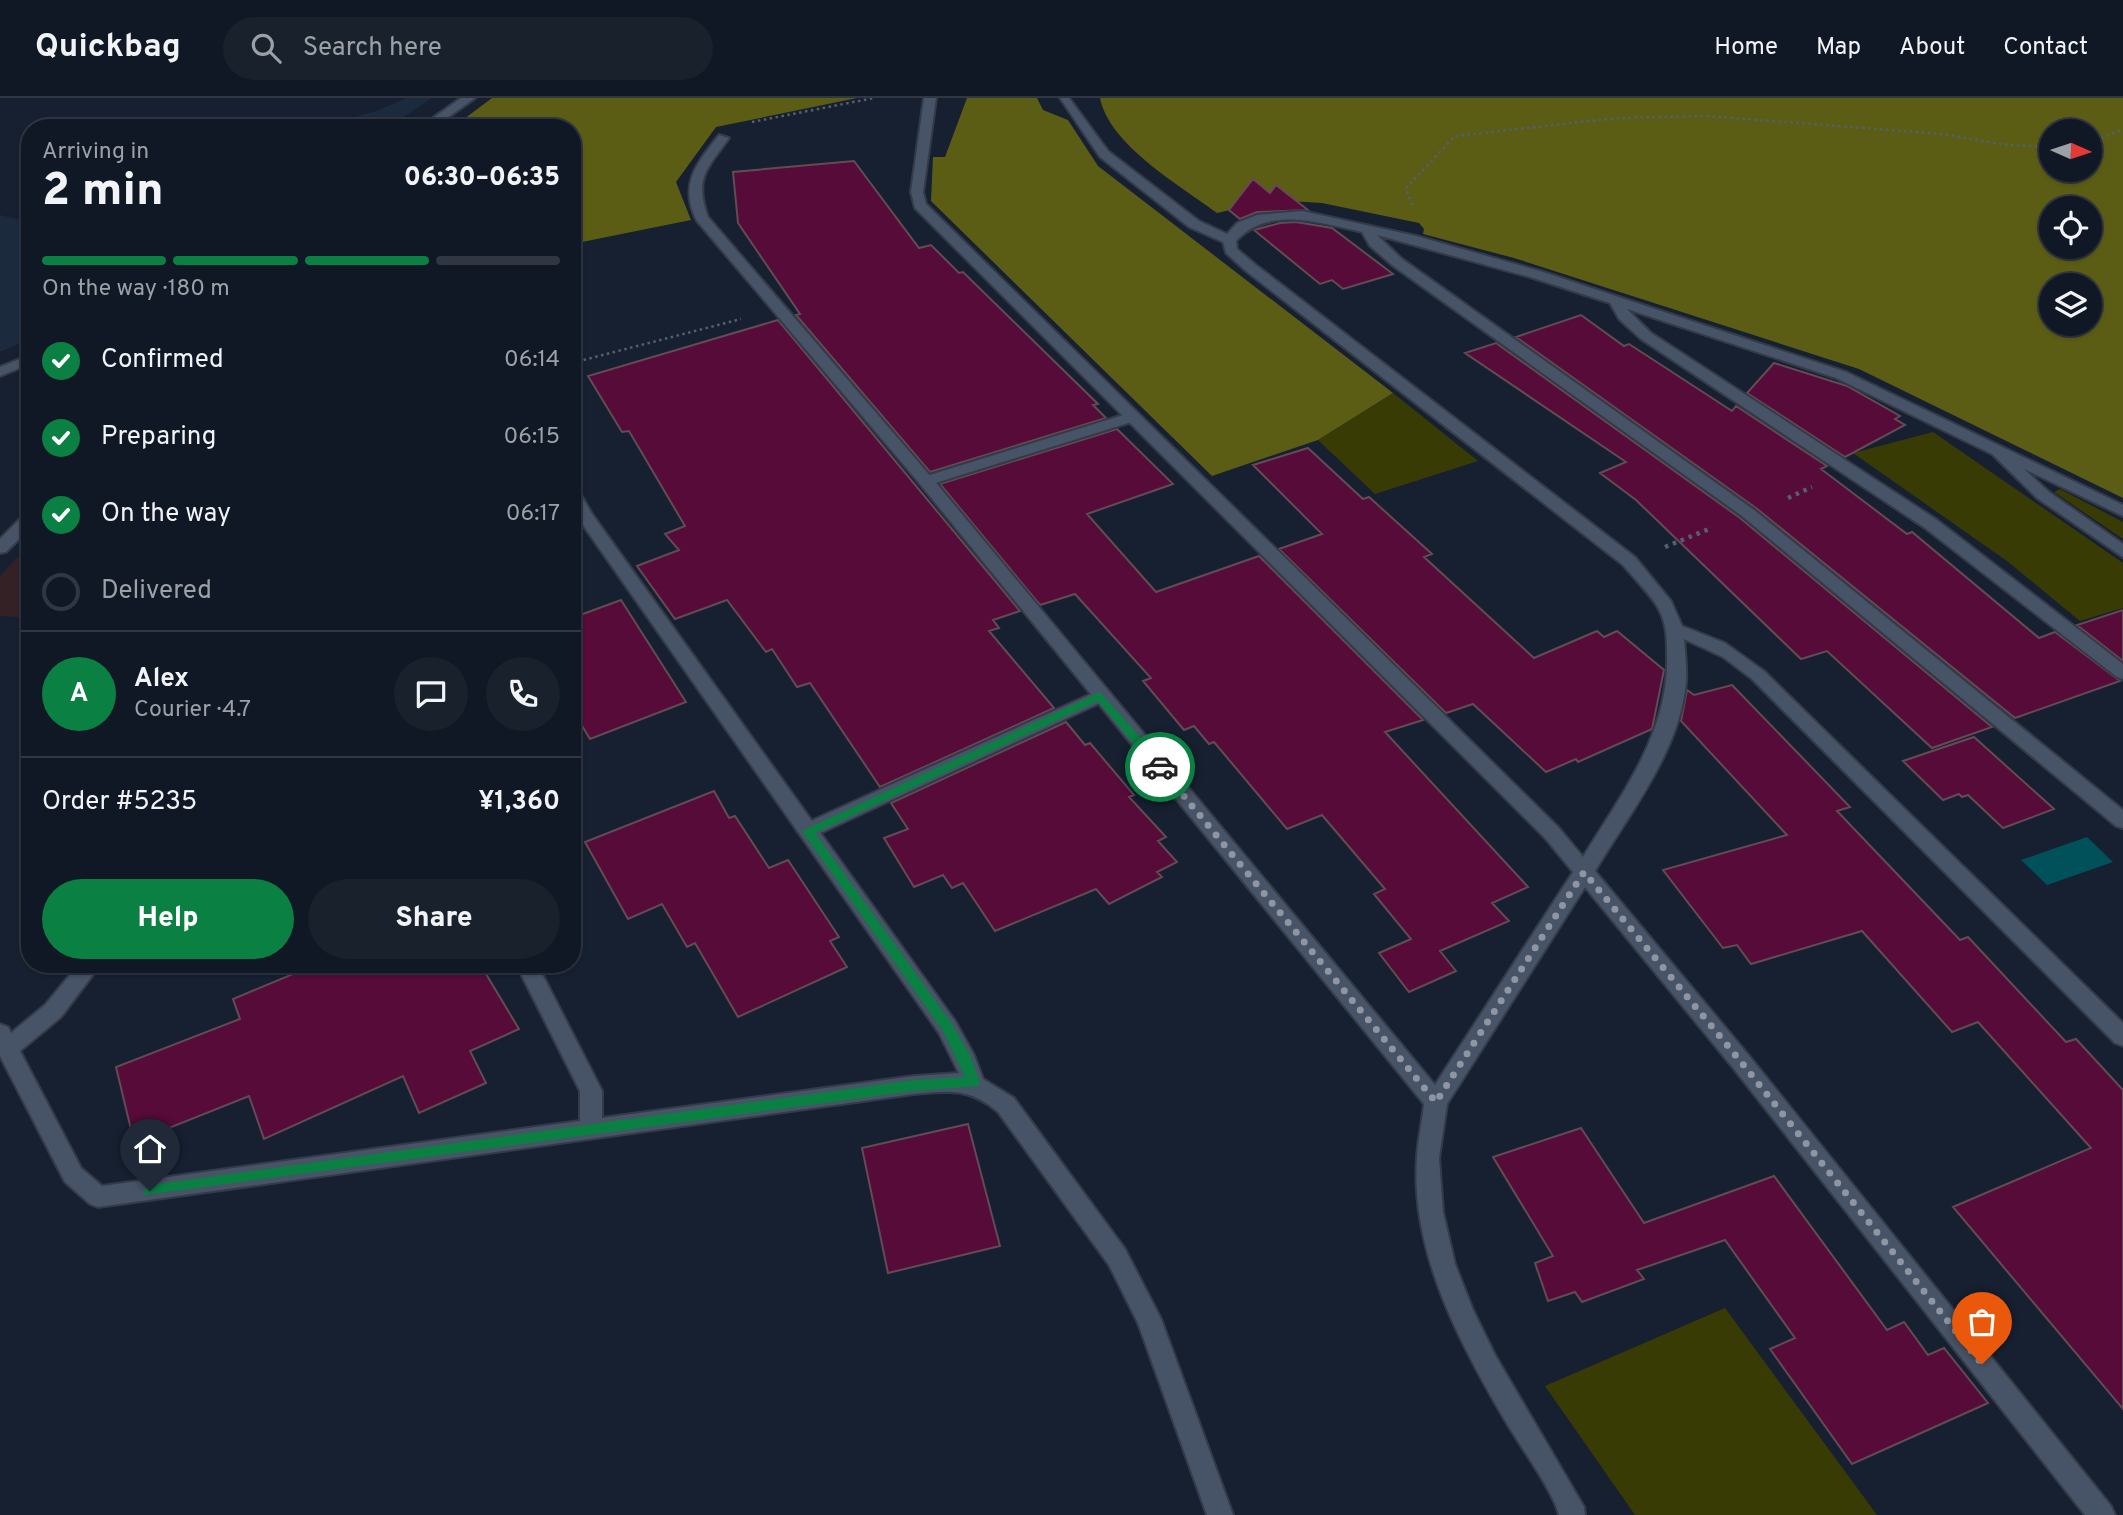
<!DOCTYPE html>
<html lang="en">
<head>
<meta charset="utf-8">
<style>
	:root { --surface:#101825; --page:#19212d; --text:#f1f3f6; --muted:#9ca0a7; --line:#303742; --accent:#0b8043 }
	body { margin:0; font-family:Overpass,sans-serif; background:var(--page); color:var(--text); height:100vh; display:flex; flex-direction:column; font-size:26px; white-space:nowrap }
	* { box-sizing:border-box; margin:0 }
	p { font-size:23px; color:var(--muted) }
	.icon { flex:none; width:38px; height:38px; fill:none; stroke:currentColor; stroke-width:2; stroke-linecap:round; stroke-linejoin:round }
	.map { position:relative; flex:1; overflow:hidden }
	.panel { position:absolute; left:21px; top:21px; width:560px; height:854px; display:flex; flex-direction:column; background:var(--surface); border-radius:28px; box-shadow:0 2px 5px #0004,0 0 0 2px var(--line) }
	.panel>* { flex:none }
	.needle { width:46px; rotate:93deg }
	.fabs { position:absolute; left:2039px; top:21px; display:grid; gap:14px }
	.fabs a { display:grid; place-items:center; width:63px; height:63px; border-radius:50%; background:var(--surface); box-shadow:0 2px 5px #0004,0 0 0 2px var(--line); font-size:35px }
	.pin { position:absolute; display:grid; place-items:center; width:60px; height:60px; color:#fff; margin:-72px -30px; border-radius:50% 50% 50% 0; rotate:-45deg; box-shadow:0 0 7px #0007 }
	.pin .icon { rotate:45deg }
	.courier { position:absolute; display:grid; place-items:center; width:70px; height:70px; margin:-35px; border:5px solid #0b8043; border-radius:50%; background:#fff; color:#222; box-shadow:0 2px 9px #0007 }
	.head em { font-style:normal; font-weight:800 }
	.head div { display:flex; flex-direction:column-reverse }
	.head { display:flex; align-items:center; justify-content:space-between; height:119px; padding:0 21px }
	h1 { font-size:46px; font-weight:800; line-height:52px }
	.bar { display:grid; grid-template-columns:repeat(4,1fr); gap:10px 7px; align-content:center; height:84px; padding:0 21px }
	.bar i { height:9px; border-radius:5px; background:var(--line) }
	.bar .on { background:var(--accent) }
	.bar p { grid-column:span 4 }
	.line { display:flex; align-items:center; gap:18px; padding:0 21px; border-top:2px solid var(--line) }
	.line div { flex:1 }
	.round { display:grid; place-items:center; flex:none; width:74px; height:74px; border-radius:37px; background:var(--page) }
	ol { padding:0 21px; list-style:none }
	li { display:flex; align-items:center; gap:21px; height:77px }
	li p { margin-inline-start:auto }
	li .icon { padding:7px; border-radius:50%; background:var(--accent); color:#fff; stroke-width:4 }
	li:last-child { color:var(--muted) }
	li i { width:38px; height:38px; border:4px solid var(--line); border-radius:50% }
	.action { display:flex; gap:14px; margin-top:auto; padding:14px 21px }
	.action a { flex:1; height:80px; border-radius:42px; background:var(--accent); color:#fff; font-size:28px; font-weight:800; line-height:80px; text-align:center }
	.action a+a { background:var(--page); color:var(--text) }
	header { display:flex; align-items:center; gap:42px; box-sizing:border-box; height:98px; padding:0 35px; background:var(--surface); border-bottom:2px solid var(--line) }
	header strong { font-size:33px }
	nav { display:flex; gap:38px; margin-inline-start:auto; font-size:24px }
	.search { width:490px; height:63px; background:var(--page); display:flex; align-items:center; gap:18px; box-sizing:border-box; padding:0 24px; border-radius:38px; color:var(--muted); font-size:26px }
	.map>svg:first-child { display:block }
</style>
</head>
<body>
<header>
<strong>Quickbag</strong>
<div class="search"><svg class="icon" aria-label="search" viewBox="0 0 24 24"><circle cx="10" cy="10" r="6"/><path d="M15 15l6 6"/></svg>Search here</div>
<nav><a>Home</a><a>Map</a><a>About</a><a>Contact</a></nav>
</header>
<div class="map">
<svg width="2123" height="1417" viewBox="0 0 2123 1417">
	<rect width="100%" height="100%" fill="#162031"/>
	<path fill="#1c2a3e" d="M407,0H432L387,30H318L376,13Z
		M0,117L17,121L30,118V241L0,254Z"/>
	<path fill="#342125" d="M30,446V520L0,518V478Z"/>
	<path fill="#393b05" d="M1393,295L1478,363L1375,396L1318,342Z
		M1933,334L2123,465V510L2080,523L2007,463L1853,355Z
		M2060,391L2123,424V441L2054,394Z
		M1725,1210L1877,1417H1635L1545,1288Z"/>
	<path fill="#5b5d15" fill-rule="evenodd" d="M492,0H857L716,29L676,84L691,122L572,146V30H452Z
		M967,0H1037L1043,12L1068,22L1098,68L1393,295L1318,342L1212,378L931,103L933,59H945Z
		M1100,0H2123V400L1859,271L1514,160L1423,136L1424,131L1419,125L1322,105L1272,102L1217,115C1181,88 1109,47 1100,0ZM2051,33H2090V72H2051ZM2051,110H2090V149H2051ZM2051,187H2090V226H2051Z"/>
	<path fill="#005159" d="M2087,739L2113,764L2047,787L2021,762Z"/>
	<path fill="#560b38" stroke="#624b55" stroke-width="2" d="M854,63L919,150L931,147L959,175L963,174L1098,306L1093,307L1106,320L930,374L796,217L800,216L738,125L733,74Z
		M1253,81L1270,95L1276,87L1308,112L1257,114L1240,121L1229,112Z
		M1296,124L1332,130L1393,176L1343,191L1332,182L1320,186L1254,132L1280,125Z
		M1581,217L1624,248L1629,246L1732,313L1736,308L1827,368L1821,371L1907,436L1912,434L2039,540L2055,534L2120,583L2015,620L1756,410L1516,239Z
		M778,222L1020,513L993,522L999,530L989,533L1054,610L880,689L810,585L797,589L772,551L766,554L727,502L675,521L637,468L679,452L665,436L685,428L629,333L622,334L588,278Z
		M1496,245L1740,420L1992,629L1932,650L1827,553L1801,561L1636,402L1600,375L1626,364L1465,255Z
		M1774,265L1847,288L1900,318L1895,321L1905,327L1845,359L1747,295Z
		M1117,331L1173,386L1087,416L1156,494L1259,458L1423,622L1385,634L1528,789L1492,805L1509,823L1440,853L1456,873L1409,894L1379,855L1411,841L1374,796L1385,791L1322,717L1287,731L1214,644L1209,646L1194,628L1184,632L1143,583L1151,580L1075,496L1040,507L940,386Z
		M1308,350L1363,401L1369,399L1432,456L1424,459L1534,560L1597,533L1604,539L1617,533L1664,572L1652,631L1578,664L1576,661L1546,674L1473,606L1446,615L1279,451L1322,436L1253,367Z
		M621,502L686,604L590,641L572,611V520Z
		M2123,512V563L2077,527Z
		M1732,587L1850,709L1837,713L1960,842L1968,839L2066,944L2076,941L2123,992V1311L1953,1109L2091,1050L1978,924L1952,934L1862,833L1751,866L1737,847L1723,850L1663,772L1787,737L1681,623L1687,592L1694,597Z
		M1066,624L1085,647L1090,645L1134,697L1129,699L1166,739L1158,743L1177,764L1157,774L1162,779L1109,806L1096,791L995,833L963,785L952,790L943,777L914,789L884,740L908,731L891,705Z
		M1974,639L2054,711L2003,730L1968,697L1962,699L1959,696L1943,702L1903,663Z
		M714,693L729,720L735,718L769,770L788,762L839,839L830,843L847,869L738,919L695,845L687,849L662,806L628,821L585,744Z
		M317,866H480L519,931L470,953L486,985L419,1015L403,978L264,1041L249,998L134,1044L116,969L240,921L233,901Z
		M968,1026L1000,1148L888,1175L862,1050Z
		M1581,1030L1644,1125L1774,1078L1887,1232L1904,1224L1928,1257L1944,1250L1988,1305L1852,1366L1770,1251L1795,1240L1725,1142L1637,1172L1644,1181L1582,1204L1575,1194L1548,1203L1535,1165L1553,1158L1493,1059Z"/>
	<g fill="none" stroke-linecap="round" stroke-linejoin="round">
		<g stroke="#343b48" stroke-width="4">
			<path id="service" d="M1133,314L1141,319L1138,322L932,386H920L918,383L920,380Z
				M1100,592L1106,594L1109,598L1106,602L814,738L807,740L797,733L800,728Z"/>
		</g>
		<g stroke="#343b48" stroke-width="4">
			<path id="minor" d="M924,0H936L923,94L926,106L1559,730L1583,759C1623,694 1670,633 1667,555C1667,538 1666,523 1657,508C1648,494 1634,480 1623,467L1246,173L1226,155L1223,144L1189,129L1100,59L1060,0H1069L1108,53L1199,123L1227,136L1237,125L1257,117L1302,113L1416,138L1540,173L1846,274L2123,407V418L2024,371L2049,394L2123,446V459L2037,400L1992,356L1836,280L1627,211L1651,235L1937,422L2123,566V581L2117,579L1925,430L1641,241L1619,221L1610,205L1530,179L1377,137L1402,161L1754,412L2123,712V730L2116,728L1742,418L1392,167L1370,148L1362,134C1321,125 1269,107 1236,143L1237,151L1256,167L1635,459L1671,503L1682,528L1725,545L1764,573L2123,925V948L2115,945L1752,581L1723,559L1684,541C1685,555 1687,570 1686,584C1680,653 1629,716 1595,773L1750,959L2111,1408L2115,1417H2085L1734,971L1585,789L1447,1006L1439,1060L1443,1114L1455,1166L1473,1212L1495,1257L1584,1409L1585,1417H1559C1554,1395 1519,1346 1506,1324C1460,1246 1410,1153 1417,1059C1418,1042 1422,1024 1424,1006L920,386L697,123C678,87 697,65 719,37L729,40C707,71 694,80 708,119L932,380L1435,987L1573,774L1545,740L915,110L911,94Z
				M572,390L578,392L592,416L955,923L974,957L983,981L1014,1000L1125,1151L1161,1221L1233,1417H1207L1138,1225L1109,1167L998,1014C969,989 949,993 914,996L98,1109L90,1106L65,1084L0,958V926L8,929L11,935L45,907L79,866H101L61,919L20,953L81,1070L102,1088L580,1023V993L516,866H537L602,993V1020L914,978L959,975L939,935L576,417L572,410Z
				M30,416V430L6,454L0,455V441L24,417Z"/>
		</g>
		<g stroke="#343b48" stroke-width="4">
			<path id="secondary" d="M461,0H475L433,30H419Z
				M30,257V266L0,278V269Z"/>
		</g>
		<path stroke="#565f6e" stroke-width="2.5" stroke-dasharray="2.5 3.5" stroke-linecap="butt" d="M752,24L874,0
			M2090,45L2123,31
			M1412,107L1406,90L1455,38L1617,20L1707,18L1942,36L2006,47L2051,49
			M572,265L741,221"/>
		<path stroke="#565f6e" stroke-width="4.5" stroke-dasharray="3.5 5" stroke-linecap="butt" d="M1788,400L1812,389
			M1665,449L1709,431"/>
		<use href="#service" fill="#475366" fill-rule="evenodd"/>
		<use href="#minor" fill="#475366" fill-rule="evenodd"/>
		<use href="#secondary" fill="#475366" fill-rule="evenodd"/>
	</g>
	<path fill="#0b8043" d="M1100,594L1164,666V672H1156L1098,603L815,735L952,926L970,957L980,985L978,988L914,993L145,1097L143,1093L150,1087L914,982L965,979L943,933L802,733Z"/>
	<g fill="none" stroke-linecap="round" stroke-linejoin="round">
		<path stroke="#8e96a3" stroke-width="7" stroke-dasharray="0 12.6" d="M1160,669L1436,1004L1584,774L1742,965L1982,1266"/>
	</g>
</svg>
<div class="fabs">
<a><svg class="needle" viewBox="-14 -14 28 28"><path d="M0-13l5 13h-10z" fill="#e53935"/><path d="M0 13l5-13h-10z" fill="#9ca0a7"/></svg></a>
<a><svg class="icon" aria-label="locate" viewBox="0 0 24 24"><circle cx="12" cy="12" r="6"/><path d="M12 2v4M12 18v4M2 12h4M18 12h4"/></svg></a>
<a><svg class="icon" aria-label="layers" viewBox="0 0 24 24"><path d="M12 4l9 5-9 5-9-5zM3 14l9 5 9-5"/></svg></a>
</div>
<div class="pin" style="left:1982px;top:1266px;background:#ea580c"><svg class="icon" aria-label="bag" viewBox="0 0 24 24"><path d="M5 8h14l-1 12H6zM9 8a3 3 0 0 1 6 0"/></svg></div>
<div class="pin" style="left:150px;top:1093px;background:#1f2937"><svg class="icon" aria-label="home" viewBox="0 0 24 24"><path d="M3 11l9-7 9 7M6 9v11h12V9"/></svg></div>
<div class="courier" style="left:1160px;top:669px"><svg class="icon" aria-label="car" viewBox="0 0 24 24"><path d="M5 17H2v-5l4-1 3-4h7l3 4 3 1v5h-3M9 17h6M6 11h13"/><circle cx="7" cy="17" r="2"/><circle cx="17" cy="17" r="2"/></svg></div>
<section class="panel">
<div class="head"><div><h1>2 min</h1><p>Arriving in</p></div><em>06:30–06:35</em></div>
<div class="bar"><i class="on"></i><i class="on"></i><i class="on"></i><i></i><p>On the way · 180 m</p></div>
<ol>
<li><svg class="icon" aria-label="check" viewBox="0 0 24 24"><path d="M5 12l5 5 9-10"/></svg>Confirmed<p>06:14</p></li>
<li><svg class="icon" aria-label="check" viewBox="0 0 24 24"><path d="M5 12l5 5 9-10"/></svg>Preparing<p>06:15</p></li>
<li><svg class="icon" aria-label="check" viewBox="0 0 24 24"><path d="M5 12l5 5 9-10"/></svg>On the way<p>06:17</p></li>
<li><i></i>Delivered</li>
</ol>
<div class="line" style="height:126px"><b class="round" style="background:var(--accent);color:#fff">A</b><div><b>Alex</b><p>Courier · 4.7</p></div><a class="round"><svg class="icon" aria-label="chat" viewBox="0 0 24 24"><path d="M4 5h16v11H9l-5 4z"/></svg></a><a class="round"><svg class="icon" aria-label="phone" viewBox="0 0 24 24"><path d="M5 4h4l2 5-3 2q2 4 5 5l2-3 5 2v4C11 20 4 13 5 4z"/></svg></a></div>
<div class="line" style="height:91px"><div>Order #5235</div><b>¥1,360</b></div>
<div class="action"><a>Help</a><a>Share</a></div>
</section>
</div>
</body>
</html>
